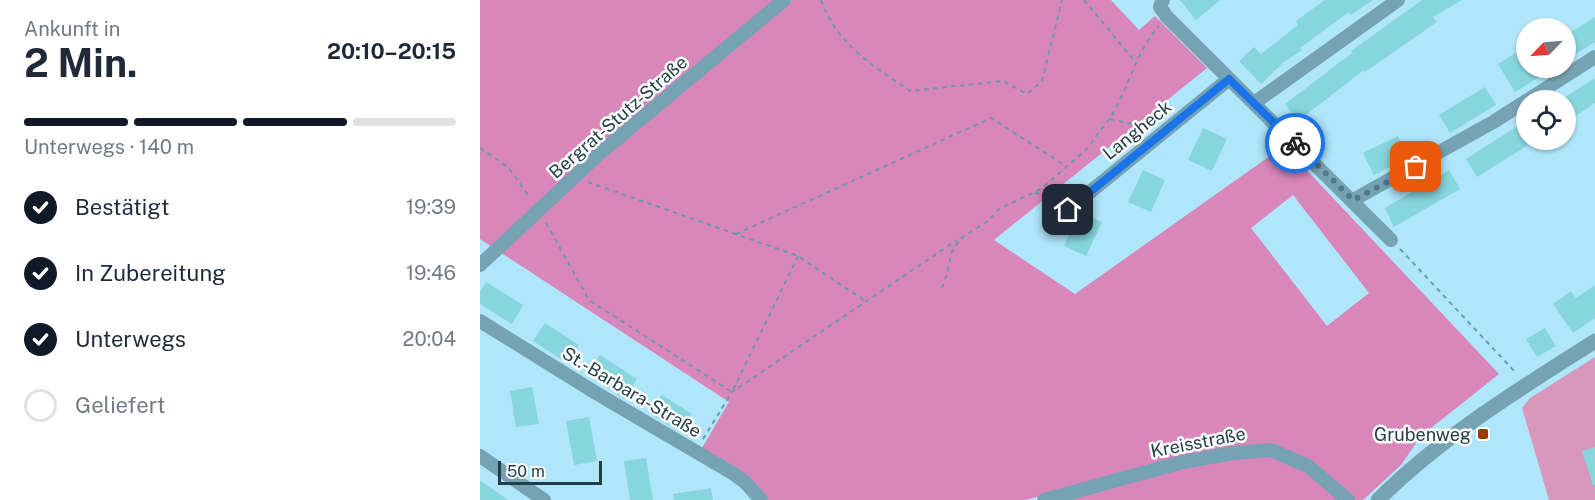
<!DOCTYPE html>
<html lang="de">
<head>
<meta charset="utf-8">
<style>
	:root { --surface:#fff; --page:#f6f6f7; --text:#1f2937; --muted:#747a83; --line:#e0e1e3; --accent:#111827 }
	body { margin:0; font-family:"Public Sans",sans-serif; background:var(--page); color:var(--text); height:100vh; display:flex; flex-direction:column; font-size:22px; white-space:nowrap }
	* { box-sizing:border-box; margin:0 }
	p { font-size:20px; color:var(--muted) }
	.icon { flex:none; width:33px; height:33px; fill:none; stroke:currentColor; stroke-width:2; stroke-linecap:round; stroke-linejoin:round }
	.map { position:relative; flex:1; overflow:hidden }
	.panel { display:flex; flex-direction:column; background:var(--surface); width:480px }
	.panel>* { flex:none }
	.needle { width:39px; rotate:245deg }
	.buttons { position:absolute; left:1036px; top:18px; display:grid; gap:12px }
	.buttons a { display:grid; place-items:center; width:60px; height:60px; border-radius:50%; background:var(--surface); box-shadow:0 2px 4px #0004; font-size:30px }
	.scale { position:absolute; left:18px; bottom:15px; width:104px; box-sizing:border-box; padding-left:6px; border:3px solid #223f49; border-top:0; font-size:16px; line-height:21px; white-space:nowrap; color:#223f49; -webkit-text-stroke:4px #fdfdfd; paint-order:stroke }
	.pin { position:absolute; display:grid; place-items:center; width:51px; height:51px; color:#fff; margin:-26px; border-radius:12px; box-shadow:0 3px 9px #0006 }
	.courier { position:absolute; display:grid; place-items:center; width:60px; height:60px; margin:-30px; border:4px solid #1a73e8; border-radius:50%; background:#fff; color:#222; box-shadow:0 2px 8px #0007 }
	.summary em { font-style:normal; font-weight:700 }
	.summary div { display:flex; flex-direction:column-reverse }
	.summary { display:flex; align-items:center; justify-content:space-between; height:102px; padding:0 24px }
	h1 { font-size:39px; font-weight:700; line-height:45px }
	.bar { display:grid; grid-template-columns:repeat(4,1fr); gap:9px 6px; align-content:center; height:72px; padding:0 24px }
	.bar i { height:8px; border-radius:4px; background:var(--line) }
	.bar .selected { background:var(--accent) }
	.bar p { grid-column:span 4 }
	ol { padding:0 24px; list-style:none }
	li { display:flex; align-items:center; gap:18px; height:66px }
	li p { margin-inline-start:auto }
	li .icon { padding:6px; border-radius:50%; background:var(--accent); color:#fff; stroke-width:4 }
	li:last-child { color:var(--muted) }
	li i { width:33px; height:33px; border:3px solid var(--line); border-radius:50% }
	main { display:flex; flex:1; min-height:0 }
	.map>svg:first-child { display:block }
</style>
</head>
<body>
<main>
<section class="panel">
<div class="summary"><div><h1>2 Min.</h1><p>Ankunft in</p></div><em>20:10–20:15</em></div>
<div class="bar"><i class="selected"></i><i class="selected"></i><i class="selected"></i><i></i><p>Unterwegs · 140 m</p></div>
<ol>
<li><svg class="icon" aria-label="check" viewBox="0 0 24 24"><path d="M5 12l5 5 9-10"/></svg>Bestätigt<p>19:39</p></li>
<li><svg class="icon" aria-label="check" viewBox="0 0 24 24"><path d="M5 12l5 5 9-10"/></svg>In Zubereitung<p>19:46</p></li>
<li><svg class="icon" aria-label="check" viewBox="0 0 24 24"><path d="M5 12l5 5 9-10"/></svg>Unterwegs<p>20:04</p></li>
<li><i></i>Geliefert</li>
</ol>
</section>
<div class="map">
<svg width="1115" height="500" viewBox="0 0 1115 500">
	<rect width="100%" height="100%" fill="#afe6fa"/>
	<path fill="#d898be" d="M1115,357V500H1069L1042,408L1050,398Z"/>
	<path fill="#d987ba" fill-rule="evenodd" d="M0,0H631L659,30L675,16L727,68L514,240L595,294L804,146L1019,374L941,436L921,465L883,500H561L560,496L546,500H287L259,469L222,448L249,402L0,239ZM813,195L889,293L847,326L771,228Z"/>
	<path fill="#87d6dd" d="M700,0H740L716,20Z
		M845,0H893L871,15L869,12L820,48L822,50L804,62L781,84L759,61L774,47L781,54L818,25L816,21Z
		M942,0H982L953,17L957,22L885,72L884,70L818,121L805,104L872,53L871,51Z
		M1115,17V42L1086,60V35Z
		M1040,50L1047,62V68H1074L1035,92L1018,64Z
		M1115,78V103L1094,117L1086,105V100L1082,99Z
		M1005,87L1016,105L970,133L959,115Z
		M1047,120V146L997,177L986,159Z
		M723,128L747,139L732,171L708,160Z
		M918,136L928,158L894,175L883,153Z
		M663,170L685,180L671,212L648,202Z
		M969,170L980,189L914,227L905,208Z
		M600,212L622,222L606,256L584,246Z
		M6,282L43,305L32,324L0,304V292Z
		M1115,285V318L1093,333L1073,304L1091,291L1096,298Z
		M65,323L99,345L87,363L53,341Z
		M1065,328L1076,346L1057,357L1046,339Z
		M120,355L157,379L144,399L115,380L121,371L113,366Z
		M52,387L59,424L36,427L30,391Z
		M182,395L212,414L200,432L170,414Z
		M109,417L117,461L94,465L86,421Z
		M1115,447V485H1113L1102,451Z
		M166,458L173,500H150L144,461Z
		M0,481L11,488L28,500H0Z
		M231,488L233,500H194L193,494Z"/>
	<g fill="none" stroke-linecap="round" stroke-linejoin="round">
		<path stroke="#6e99a8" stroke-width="2" stroke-dasharray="4.5 4.5" stroke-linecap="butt" d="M341,0C356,43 394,67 430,91L523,81L547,94L562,81L582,0
			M604,0L657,64
			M630,119L669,128
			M0,148L29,168L50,198
			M108,182L318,256L385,301
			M555,193L581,198
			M66,223L109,300L252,392L318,256
			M256,234L511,118L586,166
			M920,249L1037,374
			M462,288L467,274L472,251L480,239L508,221L519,209L561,189L609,147C615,135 626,126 633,113C649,85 657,51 679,26
			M223,439L252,392L477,240"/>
		<path stroke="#76a3b3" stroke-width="14" d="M683,0L680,7L687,17L911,240
			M774,103L918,0
			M873,200L1015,121L1115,57
			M588,210L749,79
			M0,265L120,153L304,0
			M0,321L116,393L254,474L265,482L281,500
			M0,456L64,500
			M564,500L703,462L753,453L791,450L828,466L868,500"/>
		<path stroke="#76a3b3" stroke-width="15" d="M898,500C962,436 1040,389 1115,341"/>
	</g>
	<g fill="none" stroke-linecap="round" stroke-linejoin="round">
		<path stroke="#537987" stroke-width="6" stroke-dasharray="0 10.8" d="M815,143L873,200L936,167"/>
		<path stroke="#1a73e8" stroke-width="8" d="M588,210L749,79L815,143"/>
	</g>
	<rect fill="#9c3900" stroke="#fdfdfd" stroke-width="2" x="997" y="428" width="12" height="12" rx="3"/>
	<g text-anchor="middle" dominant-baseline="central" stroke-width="5" stroke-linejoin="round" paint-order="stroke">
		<g font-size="18" fill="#223f49" stroke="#fdfdfd">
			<text transform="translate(138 117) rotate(-41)">Bergrat-Stutz-Straße</text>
			<text transform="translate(657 130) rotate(-39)">Langheck</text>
			<text transform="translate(152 392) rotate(31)">St.-Barbara-Straße</text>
			<text transform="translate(718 442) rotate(-11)">Kreisstraße</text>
		</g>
		<g font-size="18" fill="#223f49" stroke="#fdfdfd" text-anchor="end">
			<text x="991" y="434">Grubenweg</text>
		</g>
	</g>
</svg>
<div class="buttons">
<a><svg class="needle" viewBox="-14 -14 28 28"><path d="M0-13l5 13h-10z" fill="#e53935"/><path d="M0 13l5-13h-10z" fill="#747a83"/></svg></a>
<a><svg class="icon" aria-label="locate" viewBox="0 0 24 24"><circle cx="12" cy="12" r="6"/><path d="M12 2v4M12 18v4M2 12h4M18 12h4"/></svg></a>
</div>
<div class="scale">50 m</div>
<div class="pin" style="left:936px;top:167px;background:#ea580c"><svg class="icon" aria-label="bag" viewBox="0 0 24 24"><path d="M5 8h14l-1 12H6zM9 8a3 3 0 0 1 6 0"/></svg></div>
<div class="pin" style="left:588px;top:210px;background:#1f2937"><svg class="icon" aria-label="home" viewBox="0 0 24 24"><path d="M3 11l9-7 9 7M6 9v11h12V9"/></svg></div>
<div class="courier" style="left:815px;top:143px"><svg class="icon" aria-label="bike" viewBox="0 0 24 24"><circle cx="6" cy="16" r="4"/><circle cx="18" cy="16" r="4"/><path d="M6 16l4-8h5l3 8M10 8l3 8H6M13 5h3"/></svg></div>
</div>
</main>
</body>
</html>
